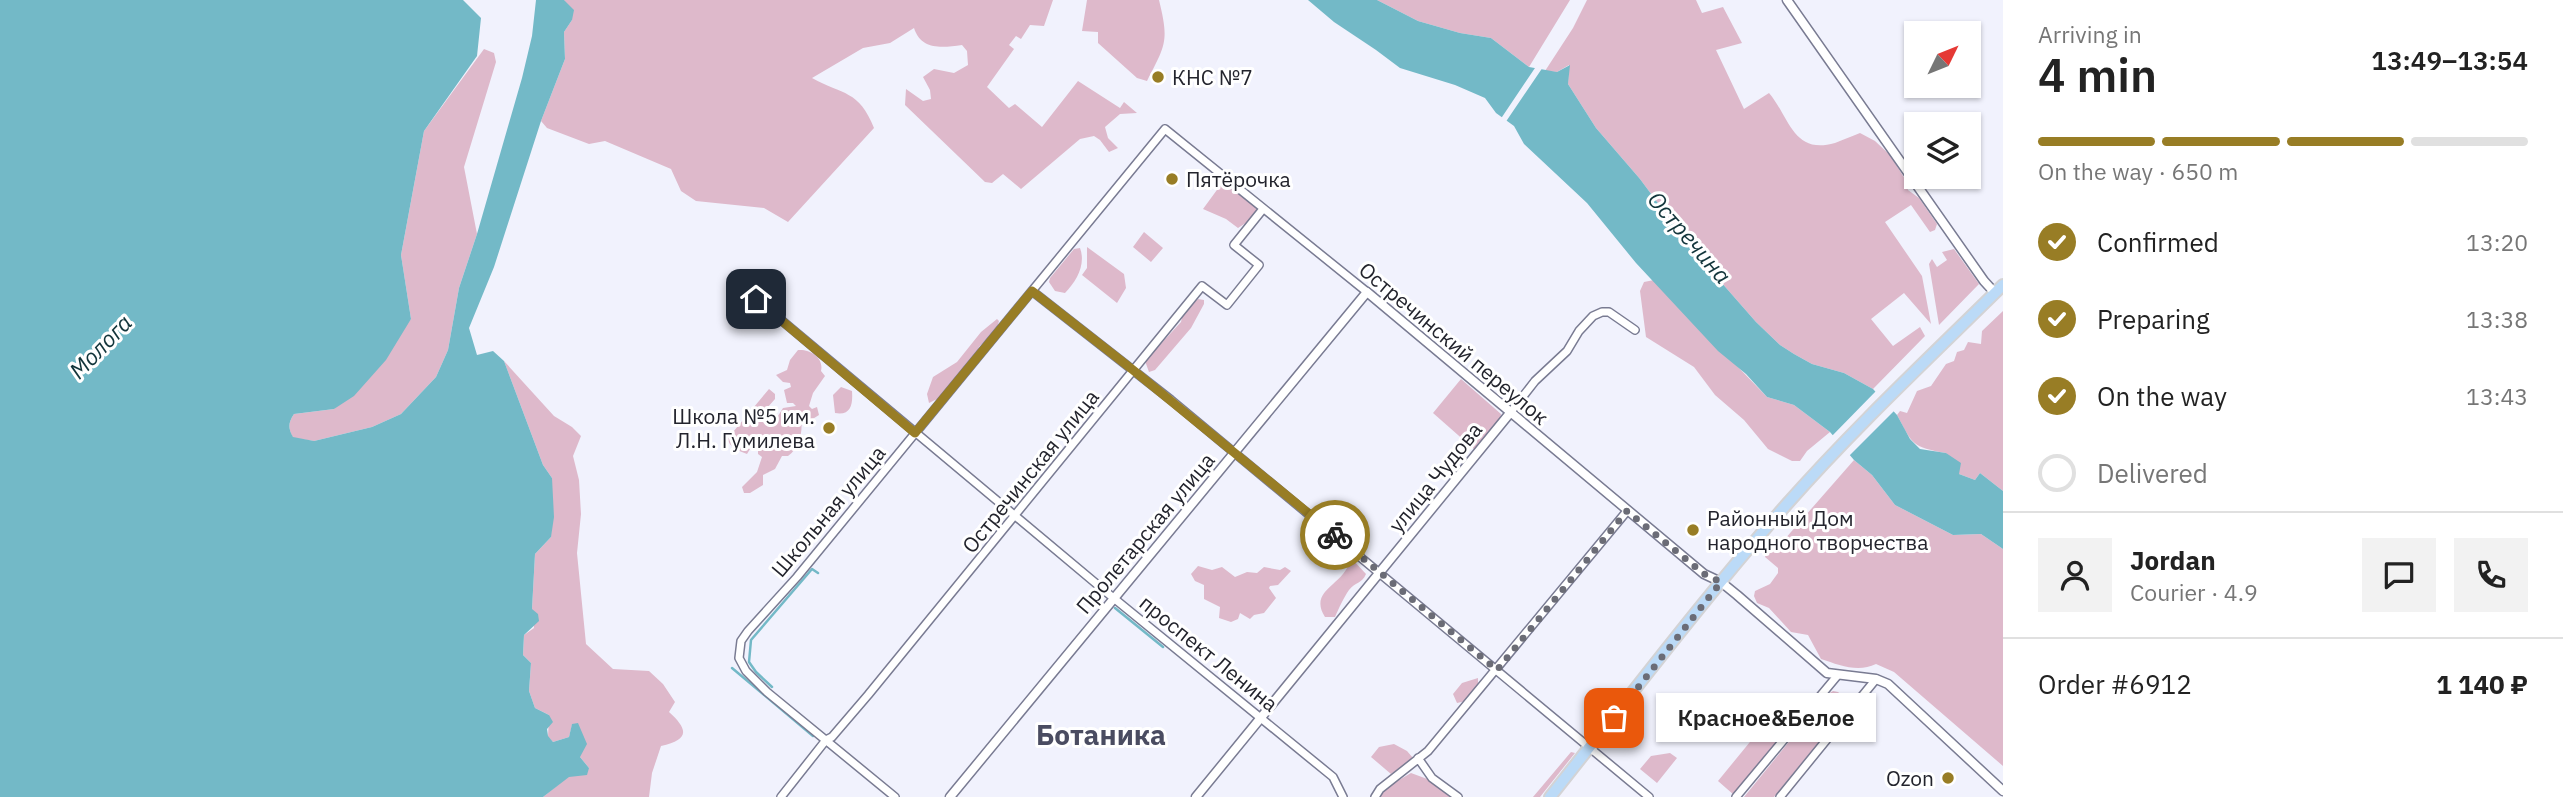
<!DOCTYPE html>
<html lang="en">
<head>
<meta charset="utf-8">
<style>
	:root { --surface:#fff; --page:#f2f2f2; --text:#222; --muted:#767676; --line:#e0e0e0; --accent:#987d25 }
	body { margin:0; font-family:"IBM Plex Sans",sans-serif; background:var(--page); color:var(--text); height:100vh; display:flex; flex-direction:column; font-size:26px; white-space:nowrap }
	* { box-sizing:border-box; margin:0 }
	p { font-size:23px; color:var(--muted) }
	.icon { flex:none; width:38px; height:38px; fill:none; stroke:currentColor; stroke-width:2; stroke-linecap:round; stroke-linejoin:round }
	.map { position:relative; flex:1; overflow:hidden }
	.drawer { display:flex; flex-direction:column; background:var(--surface); width:560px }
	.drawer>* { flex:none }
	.needle { width:46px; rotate:47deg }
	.controls { position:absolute; left:1904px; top:21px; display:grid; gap:14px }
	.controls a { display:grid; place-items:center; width:77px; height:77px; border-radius:0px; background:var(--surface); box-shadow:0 2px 5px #0004; font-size:35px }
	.pin { position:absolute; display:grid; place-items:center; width:60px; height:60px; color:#fff; margin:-30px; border-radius:14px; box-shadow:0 4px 10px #0006 }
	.courier { position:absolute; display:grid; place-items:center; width:70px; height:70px; margin:-35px; border:5px solid #987d25; border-radius:50%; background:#fff; color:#222; box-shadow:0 2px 9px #0007 }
	.bubble { position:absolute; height:49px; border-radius:0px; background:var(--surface); box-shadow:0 2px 5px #0004; font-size:23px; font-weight:600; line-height:49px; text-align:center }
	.overview em { font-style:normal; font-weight:600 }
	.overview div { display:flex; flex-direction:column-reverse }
	.overview { display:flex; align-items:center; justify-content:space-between; height:119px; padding:0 35px }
	h1 { font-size:46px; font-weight:600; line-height:52px }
	.bar { display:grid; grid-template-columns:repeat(4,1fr); gap:10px 7px; align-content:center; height:84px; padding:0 35px }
	.bar i { height:9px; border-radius:5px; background:var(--line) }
	.bar .selected { background:var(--accent) }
	.bar p { grid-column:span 4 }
	.line { display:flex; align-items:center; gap:18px; padding:0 35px; border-top:2px solid var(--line) }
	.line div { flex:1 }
	.round { display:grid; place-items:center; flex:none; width:74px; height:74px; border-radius:0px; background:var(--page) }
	ol { padding:0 35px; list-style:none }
	li { display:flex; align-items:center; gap:21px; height:77px }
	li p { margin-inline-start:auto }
	li .icon { padding:7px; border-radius:50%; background:var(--accent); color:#fff; stroke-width:4 }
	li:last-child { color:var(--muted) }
	li i { width:38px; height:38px; border:4px solid var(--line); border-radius:50% }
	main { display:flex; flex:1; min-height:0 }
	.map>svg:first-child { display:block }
</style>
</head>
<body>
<main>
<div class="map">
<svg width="2003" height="797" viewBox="0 0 2003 797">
	<rect width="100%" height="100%" fill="#f1f2fd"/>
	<path fill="#deb9cb" d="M564,0H1053L1044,26L1030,25L1021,39L1016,36L1009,45L1014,49L987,87L1009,108L1015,104L1042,127L1078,81L1120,108L1124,102L1137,113L1120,114L1105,127L1108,138L1118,148L1109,152L1100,140L1094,136L1080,139L1021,189L1003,174L992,183L985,182L905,105L906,89L923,101L931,99L930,90L923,77L934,69L954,73L968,65L967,51L962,45C941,48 921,50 914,28L890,43L863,48L812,78C843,95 859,90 874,128L788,222L764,208L696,201L681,191L671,169L605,141L589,144L547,128L541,121L565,59L564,32L572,20Z
		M1087,0H1159C1169,41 1166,44 1147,81L1137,78L1098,43V32L1082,31Z
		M1377,0H1570L1529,67L1491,38L1460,33L1418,21Z
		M1587,0H1696L1702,13L1723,7L1742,43L1716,50L1744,109L1769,93C1790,118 1793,155 1835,143C1843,140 1852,136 1860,133L1875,141L1890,155L1905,179L1908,190L1919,198L1937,224L1935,230L1930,232L1911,205L1885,222L1922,276L1931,324L1904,293L1871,319L1893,346L1920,327L1925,336L1873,389L1844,373L1812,364L1794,354L1780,345L1756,322L1692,249L1640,179L1596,128L1568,84L1569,65L1557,72L1545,71L1573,28Z
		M484,49L494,53L496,62L464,167L477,234L459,288L448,350L436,377L401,414L372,427L314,441L293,438C288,428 288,423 294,414L334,409L411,319L401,255L424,131Z
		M1222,183H1228L1249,200L1258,211L1252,219L1238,228L1226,219L1203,209Z
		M1144,232L1163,248L1151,262L1133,247Z
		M1087,247L1124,274L1126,288L1117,303L1082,275L1087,268Z
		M1080,248C1086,264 1077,281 1065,293L1055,291L1049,282L1050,278L1074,249Z
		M1954,249L1979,284L1939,325L1929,264L1932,259L1937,267L1947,260L1942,252Z
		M1654,280L1767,397L1794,405L1830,432L1807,451L1800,461H1792L1768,449L1744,420L1715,395L1694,367L1646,337L1640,291L1644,282Z
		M1198,299L1204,300V304L1191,328L1155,370L1149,372L1145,361L1181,322L1183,313Z
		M2003,311V491L1980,473L1975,480L1959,474L1946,453C1912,447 1913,445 1897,415L1900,411L1907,413L1917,391L1931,386L1946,364L1954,361L1957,352L1964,350L1968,342L1981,344L1982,331Z
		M997,319L999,321C997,332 986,339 979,347C977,350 977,354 975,357C967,367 947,383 943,396L929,403L927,394L933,377L957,362L981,332Z
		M798,350C811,349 824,358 821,371L825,376L813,393L809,406L812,409L817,407L819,415L811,420L804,415L801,418C803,431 800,448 788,456H782L775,469L763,475V485L750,493H744L742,487L757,472L762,457L758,454V445L753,444L747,454C739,451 728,447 728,438L769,389L775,394V399L767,408L773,415L778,416L783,408L796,406L793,403H787L784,390L791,387L790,383L783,382L776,375L787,370L790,360Z
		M504,361L554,416L572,427L581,436L573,456L579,480L581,514L577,553L586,644L613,669L649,671L663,684L675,702L669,712C689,730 689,740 661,746L652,773L649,797H543L569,776L589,768L580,757L572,725L569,737L553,742L548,737L549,715L535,708L529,691L531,663L523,655L524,635L534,628L532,609L535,554L551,537L552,478L543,465Z
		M1461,379L1501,414L1500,420L1475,450L1433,413Z
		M841,387L852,391C853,404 851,416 835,413L833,395Z
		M1854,460L1872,475L1895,505L1953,535L1981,534L2003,549V766L1894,672L1876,664C1858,673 1839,665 1821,659L1808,635L1791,632L1769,608L1757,603L1754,596L1755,591L1770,584L1778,573V568L1765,557L1767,550L1784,540Z
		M1353,560L1366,574C1362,584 1355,582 1349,590C1344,597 1339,608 1335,617H1325C1308,590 1343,586 1350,561Z
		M1198,566L1212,570L1222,567L1235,577L1247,572L1257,573L1264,567L1280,570L1285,567L1291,571L1278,585L1270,586L1269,588L1276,598L1264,613L1254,615L1250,619L1240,613L1238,619L1231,622L1219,618L1220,607L1204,599V585L1195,581L1191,574Z
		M1478,678V685L1466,701L1457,703L1453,694L1462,683Z
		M1833,691L1838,692L1846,699L1845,710L1774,797H1744L1828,694Z
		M1781,704L1797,719L1734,795L1718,781Z
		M1394,744L1407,751L1413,758L1391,774L1371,757L1379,747Z
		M1571,752L1575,753L1540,797H1533Z
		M1670,753L1677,758L1657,783L1640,769L1651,756Z
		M1411,773L1430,780L1453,797H1378L1389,786Z"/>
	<path fill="#73b9c7" d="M0,0H463L481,18L477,56L424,131L401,255L411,319L386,360L354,396L334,409L294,414C288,423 288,428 293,437L314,441L372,427L401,414L436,377L448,350L459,288L477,234L522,78L532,36L536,0H564L574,10L572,20L564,32L565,59L541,121L494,267L469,328L477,355L493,351L504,361L543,465L552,478L554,517L551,537L535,554L532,609L538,614L539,621L524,635L523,655L531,663L529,691L535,708L549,715L553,722L547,729L548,736L553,742L569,737L572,724L578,723L587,744L580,757L589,768L587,775L569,777L543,797H0Z
		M1308,0H1377L1418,21L1460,33L1491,38L1529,67L1557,72L1570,65L1568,84L1596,128L1640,179L1692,249L1756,322L1780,345L1794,354L1812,364L1844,373L1873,389L1897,415L1910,439L1920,449L1946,453L1961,463L1959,474L1975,480L1980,473L2003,491V549L1981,534L1953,535L1895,505L1872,475L1854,460L1830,432L1794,405L1767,397L1746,374L1718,351L1636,263L1587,203L1524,144L1514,126L1496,113L1485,98L1455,85L1400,68L1376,50L1334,22Z"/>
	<path fill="#f1f2fd" d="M1537,65L1543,67L1505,123L1500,120Z
		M1876,391L1895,410L1847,458L1830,438Z"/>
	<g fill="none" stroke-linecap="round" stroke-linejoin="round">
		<path stroke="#73b9c7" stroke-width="2.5" d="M1115,608L1163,647
			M732,668L813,736
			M772,687L756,672L749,662L751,640L812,569L818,573"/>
		<g stroke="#797b92" stroke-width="10">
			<path id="minor" d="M1032,291L1171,400L1649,797
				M756,299L1105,591L1333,777L1343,797
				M1510,413L1535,381L1567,351L1579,331L1593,316L1602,312H1609L1635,330
				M1418,758L1432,778L1458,797
				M781,797L826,740L832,737L868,695L1202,286L1227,305L1259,265L1234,245L1263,209
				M895,797L767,692L746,671L739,658L741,641L748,631L797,577L1165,129L1367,292
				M1375,797L1380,789L1428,751L1627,511
				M1736,797L1837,676
				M1780,797L1876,679"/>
		</g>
		<g stroke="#797b92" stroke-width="11">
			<path id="tertiary" d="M1787,0L1984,281L1995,293
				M950,797L1367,292L1704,574L1721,582L1737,595L1827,673L1876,679L1888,684L2003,791
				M1196,797L1510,413"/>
		</g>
		<g stroke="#d3d3d5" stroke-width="14">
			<path id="primary" d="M1550,797C1628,699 1704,598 1787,504C1855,427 1930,357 2003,285"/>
		</g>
		<use href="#minor" stroke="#fff" stroke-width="7"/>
		<use href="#tertiary" stroke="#fff" stroke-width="8"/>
		<use href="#primary" stroke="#bbdaf7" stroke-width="10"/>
	</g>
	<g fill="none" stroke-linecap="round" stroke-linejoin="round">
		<path stroke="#6b6c76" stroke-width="7" stroke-dasharray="0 12.6" d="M1335,535L1497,670L1627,511L1704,574L1721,582L1614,718"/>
		<path stroke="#987d25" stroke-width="9" d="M756,299L915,433L1032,291L1133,370L1335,535"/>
	</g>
	<g fill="#987d25" stroke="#fff" stroke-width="2.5">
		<circle cx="1158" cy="77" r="7"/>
		<circle cx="1172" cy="179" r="7"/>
		<circle cx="829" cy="428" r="7"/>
		<circle cx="1693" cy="530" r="7"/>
		<circle cx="1948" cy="778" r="7"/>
	</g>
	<g text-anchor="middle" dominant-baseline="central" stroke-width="6" stroke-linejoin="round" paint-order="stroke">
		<g font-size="21" fill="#23242d" stroke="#fff" text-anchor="start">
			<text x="1172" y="77">КНС №7</text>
			<text x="1186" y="179">Пятёрочка</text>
			<text x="815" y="416" text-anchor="end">Школа №5 им.<tspan x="815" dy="24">Л.Н. Гумилева</tspan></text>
			<text x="1707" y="518">Районный Дом<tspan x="1707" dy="24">народного творчества</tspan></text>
			<text x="1934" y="778" text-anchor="end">Ozon</text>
		</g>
		<g font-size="21" fill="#23242d" stroke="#fff">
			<text transform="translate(1454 343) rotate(40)">Остречинский переулок</text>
			<text transform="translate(1030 471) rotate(-51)">Остречинская улица</text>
			<text transform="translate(1435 477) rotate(-51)">улица Чудова</text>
			<text transform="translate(828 511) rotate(-50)">Школьная улица</text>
			<text transform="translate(1145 533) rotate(-50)">Пролетарская улица</text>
			<text transform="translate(1209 653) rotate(39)">проспект Ленина</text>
		</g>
		<g font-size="23" font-style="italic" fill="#12353b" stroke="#fff">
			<text transform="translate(1690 237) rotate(49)">Остречина</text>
			<text transform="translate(100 346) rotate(-46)">Молога</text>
		</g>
		<g font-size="28" font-weight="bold" fill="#4a4c61" stroke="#fff">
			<text x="1101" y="734">Ботаника</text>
		</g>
	</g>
</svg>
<div class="controls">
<a><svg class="needle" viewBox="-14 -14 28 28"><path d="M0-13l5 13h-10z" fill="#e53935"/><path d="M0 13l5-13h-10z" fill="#767676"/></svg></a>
<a><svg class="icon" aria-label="layers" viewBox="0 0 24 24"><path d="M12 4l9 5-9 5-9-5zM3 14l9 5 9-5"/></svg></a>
</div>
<div class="pin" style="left:1614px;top:718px;background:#ea580c"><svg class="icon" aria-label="bag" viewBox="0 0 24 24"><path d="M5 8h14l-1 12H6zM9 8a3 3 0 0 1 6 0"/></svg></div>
<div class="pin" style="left:756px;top:299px;background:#1f2937"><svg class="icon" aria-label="home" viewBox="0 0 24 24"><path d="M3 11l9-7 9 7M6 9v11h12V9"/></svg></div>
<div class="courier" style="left:1335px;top:535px"><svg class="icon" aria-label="bike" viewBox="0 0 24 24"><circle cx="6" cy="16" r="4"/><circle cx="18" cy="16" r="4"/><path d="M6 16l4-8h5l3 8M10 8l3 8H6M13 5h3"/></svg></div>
<div class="bubble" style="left:1656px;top:693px;width:220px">Красное&amp;Белое</div>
</div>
<section class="drawer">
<div class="overview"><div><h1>4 min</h1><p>Arriving in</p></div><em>13:49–13:54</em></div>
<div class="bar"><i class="selected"></i><i class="selected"></i><i class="selected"></i><i></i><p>On the way · 650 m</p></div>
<ol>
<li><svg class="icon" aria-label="check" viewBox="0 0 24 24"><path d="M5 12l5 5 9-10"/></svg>Confirmed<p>13:20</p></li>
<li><svg class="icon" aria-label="check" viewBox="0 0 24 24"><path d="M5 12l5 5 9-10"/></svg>Preparing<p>13:38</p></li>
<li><svg class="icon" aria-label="check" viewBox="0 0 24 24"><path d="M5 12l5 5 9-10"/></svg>On the way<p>13:43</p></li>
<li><i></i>Delivered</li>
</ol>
<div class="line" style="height:126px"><a class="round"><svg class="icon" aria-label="person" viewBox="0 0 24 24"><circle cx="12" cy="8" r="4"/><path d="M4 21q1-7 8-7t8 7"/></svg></a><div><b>Jordan</b><p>Courier · 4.9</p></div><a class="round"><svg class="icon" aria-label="chat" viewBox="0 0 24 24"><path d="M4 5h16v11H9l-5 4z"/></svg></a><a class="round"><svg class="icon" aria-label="phone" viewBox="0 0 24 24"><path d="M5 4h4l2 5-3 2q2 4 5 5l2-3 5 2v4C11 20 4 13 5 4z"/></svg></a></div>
<div class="line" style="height:91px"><div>Order #6912</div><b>1 140 ₽</b></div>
</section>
</main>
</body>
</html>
